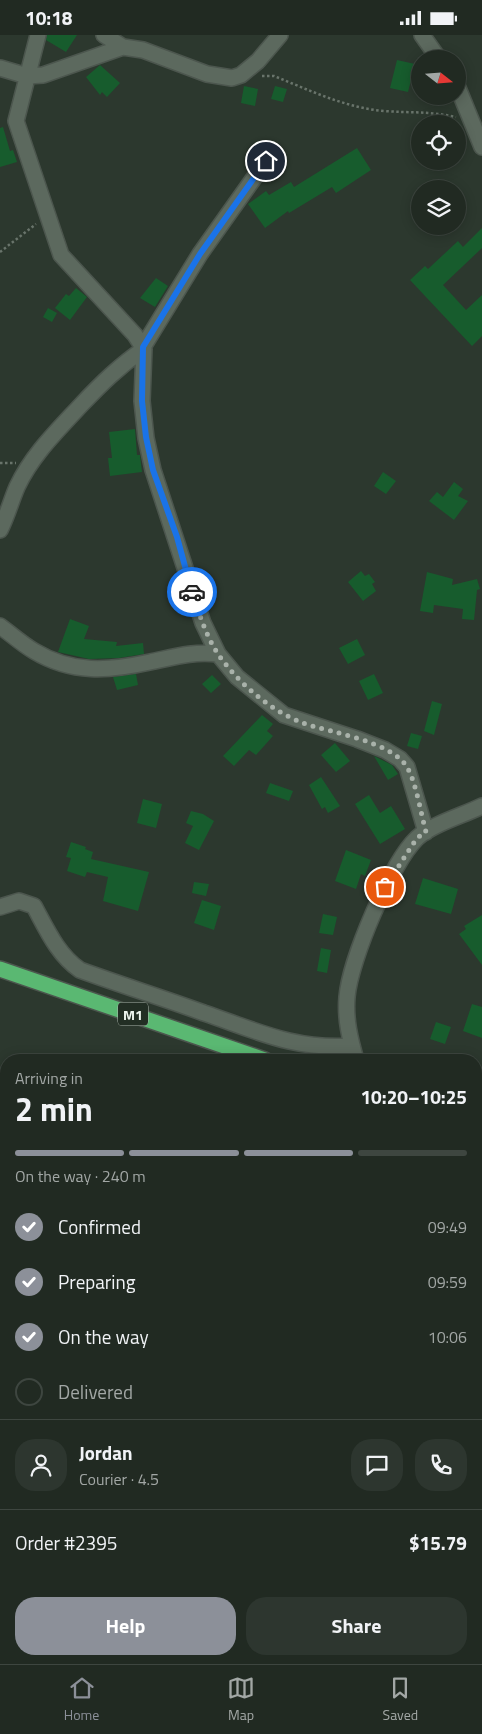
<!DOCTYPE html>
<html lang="en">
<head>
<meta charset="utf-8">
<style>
	:root { --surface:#212a22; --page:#2d362f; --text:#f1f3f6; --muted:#a2a7a5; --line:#3e4640; --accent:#8c9099 }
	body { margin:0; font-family:"Titillium Web",sans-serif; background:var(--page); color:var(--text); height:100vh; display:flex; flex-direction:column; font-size:19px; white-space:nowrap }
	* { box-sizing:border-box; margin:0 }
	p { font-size:16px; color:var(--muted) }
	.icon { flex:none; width:28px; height:28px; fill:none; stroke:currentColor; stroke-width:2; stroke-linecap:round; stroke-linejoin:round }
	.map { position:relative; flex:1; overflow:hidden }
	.drawer { position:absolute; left:0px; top:1019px; width:482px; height:611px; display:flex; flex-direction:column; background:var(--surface); border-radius:20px 20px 0 0; box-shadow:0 2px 12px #0003,0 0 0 1px var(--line) }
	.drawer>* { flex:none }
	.needle { width:32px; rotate:107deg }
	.buttons { position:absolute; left:411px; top:15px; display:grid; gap:10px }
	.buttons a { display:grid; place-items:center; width:55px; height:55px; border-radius:50%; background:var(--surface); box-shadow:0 2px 12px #0003,0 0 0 1px var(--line); font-size:25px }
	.pin { position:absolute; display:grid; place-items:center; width:42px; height:42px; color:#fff; margin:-21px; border:2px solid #fff; border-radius:50%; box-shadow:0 1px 5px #0007 }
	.courier { position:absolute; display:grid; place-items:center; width:50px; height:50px; margin:-25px; border:4px solid #1a73e8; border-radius:50%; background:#fff; color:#222; box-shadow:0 1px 6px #0007 }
	.overview em { font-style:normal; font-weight:700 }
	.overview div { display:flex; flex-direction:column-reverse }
	.overview { display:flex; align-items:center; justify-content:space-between; height:85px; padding:0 15px }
	h1 { font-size:32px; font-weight:700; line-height:38px }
	.bar { display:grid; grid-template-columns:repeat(4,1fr); gap:8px 5px; align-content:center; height:60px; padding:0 15px }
	.bar i { height:6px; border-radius:4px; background:var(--line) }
	.bar .selected { background:var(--accent) }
	.bar p { grid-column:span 4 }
	.line { display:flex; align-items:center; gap:12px; padding:0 15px; border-top:1px solid var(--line) }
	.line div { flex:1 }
	.round { display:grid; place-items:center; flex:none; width:52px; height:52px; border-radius:20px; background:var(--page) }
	ol { padding:0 15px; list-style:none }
	li { display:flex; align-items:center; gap:15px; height:55px }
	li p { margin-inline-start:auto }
	li .icon { padding:5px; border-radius:50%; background:var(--accent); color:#fff; stroke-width:4 }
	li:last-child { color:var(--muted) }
	li i { width:28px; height:28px; border:2px solid var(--line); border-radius:50% }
	.button { display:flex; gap:10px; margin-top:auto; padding:10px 15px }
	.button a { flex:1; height:58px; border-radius:20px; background:var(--accent); color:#fff; font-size:20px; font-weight:700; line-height:58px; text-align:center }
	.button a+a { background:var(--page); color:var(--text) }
	.status { display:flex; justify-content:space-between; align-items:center; height:35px; padding:0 25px; background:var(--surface); direction:ltr }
	.status svg { height:14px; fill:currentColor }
	.tab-bar { display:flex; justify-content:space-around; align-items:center; height:70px; border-top:1px solid var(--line); background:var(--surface); font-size:14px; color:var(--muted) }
	.tab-bar a { display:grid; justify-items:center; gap:2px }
	.tab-bar .selected { color:var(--accent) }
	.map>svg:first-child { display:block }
</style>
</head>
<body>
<div class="status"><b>10:18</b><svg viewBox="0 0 49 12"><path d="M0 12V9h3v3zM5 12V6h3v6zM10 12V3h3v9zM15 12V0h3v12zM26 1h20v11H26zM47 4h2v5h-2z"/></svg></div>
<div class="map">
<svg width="482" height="1629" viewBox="0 0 482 1629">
	<rect width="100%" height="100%" fill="#2c382e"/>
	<path fill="#175c2d" d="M47,0H77L66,17L46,5Z
		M397,25L415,29L408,57L390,53Z
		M100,30L120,48L107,62L102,57L100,60L86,42Z
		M244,51L258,54L255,71L241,68Z
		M275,51L287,54L283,67L271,64Z
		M3,92L10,116L13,115L17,127L0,132V93Z
		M357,113L371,135L336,158L332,152L289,178L288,176L265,193L248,169L266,156L269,160L291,147L294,152Z
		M482,193V213L443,250L466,275L482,260V301L472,311L410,245L425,231L428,234L458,206L463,212Z
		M156,243L168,251L155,272L140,263Z
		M76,253L87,262L70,285L55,273L66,259L69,261Z
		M48,273L57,278L52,287L43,282Z
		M135,394L137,420H140L142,437L110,441L108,423H112L109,397Z
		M383,437L396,446L386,459L374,451Z
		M454,447L463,454L458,461L468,466L454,485L429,466L437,457L443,462Z
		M361,536L365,541L369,539L375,547L372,549L376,556L363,566L348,547Z
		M427,537L453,544L452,550L477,544L480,554L477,555L474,585L462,584L463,574L434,570L433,578L420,576Z
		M70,584L89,591L84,604L117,607L116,611L143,608L144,619L119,623L89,624L58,617Z
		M357,604L365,620L348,629L339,613Z
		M136,639L138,650L117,655L113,642Z
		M374,639L383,658L368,665L359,646Z
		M212,640L221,649L211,658L202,649Z
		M432,666L442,669L434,700L424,696Z
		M262,680L273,689L267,696L273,701L256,720L249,715L234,731L223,721Z
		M411,698L422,701L418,714L407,711Z
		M335,708L350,726L336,737L321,720Z
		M374,721L392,730L398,739L388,745Z
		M321,742L340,771L328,778L325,772L322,774L309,750Z
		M270,748L293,756L289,766L266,758Z
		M369,760L380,778L391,771L405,794L380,809L355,769Z
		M143,764L162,769L156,793L137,788Z
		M191,776L203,779L214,786L199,815L185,808L193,791L186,788Z
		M71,807L86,812L85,814L93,817L91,824L149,837L138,876L103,866L108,842L87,837L85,842L67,836L71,823L66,822Z
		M346,815L371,825L365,841L361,839L356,854L335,846Z
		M423,843L458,854L451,879L415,869Z
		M194,847L209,849L206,861L192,858Z
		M202,865L221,871L214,895L194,888Z
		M323,879L337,882L333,900L319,898Z
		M482,880V930L459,899L466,894L464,891Z
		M321,913L331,915L327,938L317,936Z
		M472,969L482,972V1003L463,996Z
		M436,987L451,992L445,1009L430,1004Z"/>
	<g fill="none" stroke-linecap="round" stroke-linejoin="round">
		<g stroke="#4c564e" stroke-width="18">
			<path id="street" d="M38,0L16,86L61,220L135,300L144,314L142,366L146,403L153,435L203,588L218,619L237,642L284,680L357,704L385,715L400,724L407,732L426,797
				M104,0L123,12
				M422,0L439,24
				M0,33L27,41L43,40L123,12L143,15L207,39L232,43L241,40L258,26L280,0
				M458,53L482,112
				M143,312L200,219L266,126
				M0,495C7,481 11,466 17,452C32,420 57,396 81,370C101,349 119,331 144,314
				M0,591C11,599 22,609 34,616C72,639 109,636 150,627C174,622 193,616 218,619
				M0,872L19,866L34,871C47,895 58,920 80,935C121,950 163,963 204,978C257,996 294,1015 352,1011
				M356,1025C350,1004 345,984 347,962C350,925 391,828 417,803C432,789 464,780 482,771
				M0,1271L6,1273
				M0,1430L6,1423"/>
		</g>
		<g stroke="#4c564e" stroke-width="18">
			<path id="highway" d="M0,934L265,1025
				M476,1101L482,1103"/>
		</g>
		<path stroke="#69746b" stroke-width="2.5" stroke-dasharray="2.5 2.5" stroke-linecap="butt" d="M262,41H274C309,55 346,73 384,76C410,78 428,76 456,82
			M0,217L36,189
			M0,428H16"/>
		<use href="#street" stroke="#5c695e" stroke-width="15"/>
		<use href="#highway" stroke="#5ab872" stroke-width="15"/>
	</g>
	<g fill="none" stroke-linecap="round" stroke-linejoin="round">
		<path stroke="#a9b2aa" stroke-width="5" stroke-dasharray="0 9" d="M192,557C199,578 206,601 218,619C238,648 271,676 303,688C331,698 391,706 407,732C416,747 421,779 426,797L417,803L385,852"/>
		<path stroke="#1a73e8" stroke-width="6" d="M192,557L177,502L153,435L146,402L142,366L143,312L200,219L266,126"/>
	</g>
	<g text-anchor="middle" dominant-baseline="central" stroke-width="4" stroke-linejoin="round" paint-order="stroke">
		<rect fill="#222e24" stroke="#afb9b1" stroke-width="1" x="118" y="967.5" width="30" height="23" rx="4"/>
		<g font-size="14" font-weight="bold" fill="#ecf4ed">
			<text x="133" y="979">M1</text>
		</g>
	</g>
</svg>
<div class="buttons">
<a><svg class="needle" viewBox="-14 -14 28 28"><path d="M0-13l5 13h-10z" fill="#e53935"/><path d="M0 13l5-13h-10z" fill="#a2a7a5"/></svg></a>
<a><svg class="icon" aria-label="locate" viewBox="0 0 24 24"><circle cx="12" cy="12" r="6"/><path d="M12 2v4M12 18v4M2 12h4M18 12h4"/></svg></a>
<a><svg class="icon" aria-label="layers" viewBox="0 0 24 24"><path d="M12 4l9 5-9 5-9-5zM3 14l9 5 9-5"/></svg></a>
</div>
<div class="pin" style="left:385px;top:852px;background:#ea580c"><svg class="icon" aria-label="bag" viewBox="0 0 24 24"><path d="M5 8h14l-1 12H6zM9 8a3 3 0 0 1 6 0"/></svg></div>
<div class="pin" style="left:266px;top:126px;background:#1f2937"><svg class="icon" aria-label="home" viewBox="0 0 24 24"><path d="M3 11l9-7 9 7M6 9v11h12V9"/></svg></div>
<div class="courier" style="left:192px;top:557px"><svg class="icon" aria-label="car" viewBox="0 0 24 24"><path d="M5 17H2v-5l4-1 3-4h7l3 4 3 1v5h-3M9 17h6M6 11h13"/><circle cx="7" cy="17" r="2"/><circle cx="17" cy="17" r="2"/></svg></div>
<section class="drawer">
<div class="overview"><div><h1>2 min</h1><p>Arriving in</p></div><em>10:20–10:25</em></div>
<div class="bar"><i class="selected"></i><i class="selected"></i><i class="selected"></i><i></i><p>On the way · 240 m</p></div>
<ol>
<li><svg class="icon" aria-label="check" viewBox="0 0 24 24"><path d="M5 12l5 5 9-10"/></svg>Confirmed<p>09:49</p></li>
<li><svg class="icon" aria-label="check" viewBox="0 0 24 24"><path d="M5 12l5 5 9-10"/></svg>Preparing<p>09:59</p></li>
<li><svg class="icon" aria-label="check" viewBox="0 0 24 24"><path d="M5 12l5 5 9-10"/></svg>On the way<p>10:06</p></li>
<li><i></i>Delivered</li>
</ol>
<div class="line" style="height:90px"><a class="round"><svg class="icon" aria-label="person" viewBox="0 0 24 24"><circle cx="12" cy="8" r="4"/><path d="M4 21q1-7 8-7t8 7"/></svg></a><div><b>Jordan</b><p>Courier · 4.5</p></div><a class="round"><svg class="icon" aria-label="chat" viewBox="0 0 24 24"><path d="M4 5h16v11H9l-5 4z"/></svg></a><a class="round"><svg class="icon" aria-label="phone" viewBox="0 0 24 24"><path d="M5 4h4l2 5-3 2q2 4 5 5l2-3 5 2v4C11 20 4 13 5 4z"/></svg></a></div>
<div class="line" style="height:65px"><div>Order #2395</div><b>$15.79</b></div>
<div class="button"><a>Help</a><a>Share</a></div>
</section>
</div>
<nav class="tab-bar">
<a class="selected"><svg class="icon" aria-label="home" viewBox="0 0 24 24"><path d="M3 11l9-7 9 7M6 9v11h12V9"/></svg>Home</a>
<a><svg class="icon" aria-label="map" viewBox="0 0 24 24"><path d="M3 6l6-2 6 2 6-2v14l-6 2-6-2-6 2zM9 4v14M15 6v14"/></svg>Map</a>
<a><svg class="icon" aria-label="saved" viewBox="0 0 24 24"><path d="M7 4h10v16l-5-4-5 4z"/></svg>Saved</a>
</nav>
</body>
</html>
